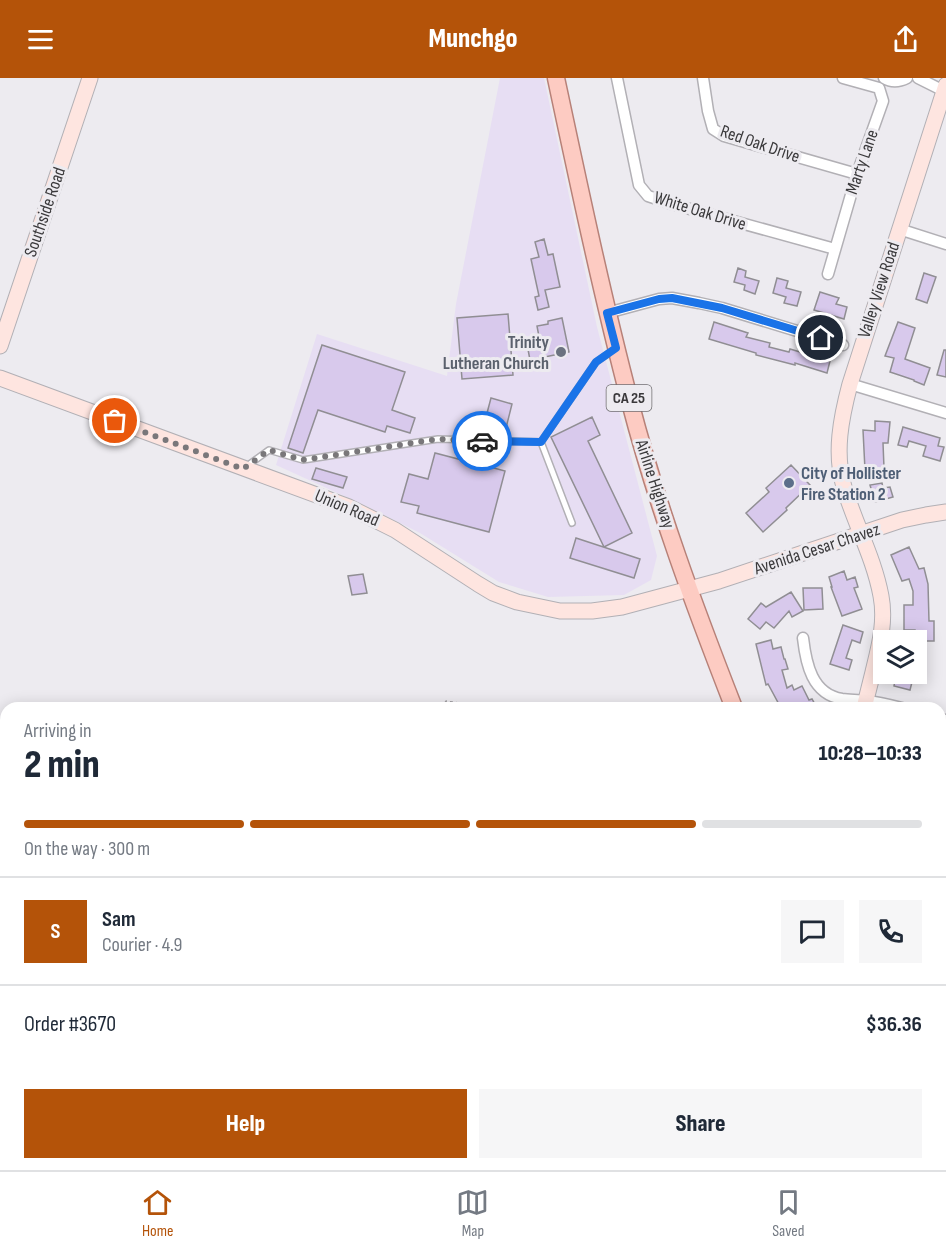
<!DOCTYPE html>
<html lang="en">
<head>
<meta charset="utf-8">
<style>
	:root { --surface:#fff; --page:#f6f6f7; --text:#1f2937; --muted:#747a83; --line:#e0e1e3; --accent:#b45309 }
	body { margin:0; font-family:"Sofia Sans Condensed",sans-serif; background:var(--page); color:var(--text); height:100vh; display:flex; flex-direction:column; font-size:22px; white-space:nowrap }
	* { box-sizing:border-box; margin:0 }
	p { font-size:20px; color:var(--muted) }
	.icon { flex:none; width:33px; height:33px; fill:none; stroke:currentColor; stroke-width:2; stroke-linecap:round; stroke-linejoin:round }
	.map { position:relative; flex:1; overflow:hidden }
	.panel { position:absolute; left:0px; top:624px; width:946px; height:468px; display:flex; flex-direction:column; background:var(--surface); border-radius:18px 18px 0 0; box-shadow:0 3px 15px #0003 }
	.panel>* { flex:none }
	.fabs { position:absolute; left:873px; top:552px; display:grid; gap:12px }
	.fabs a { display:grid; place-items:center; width:54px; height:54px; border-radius:0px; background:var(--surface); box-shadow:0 3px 15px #0003; font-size:30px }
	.pin { position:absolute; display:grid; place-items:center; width:51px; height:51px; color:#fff; margin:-26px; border:3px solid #fff; border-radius:50%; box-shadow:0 2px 6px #0007 }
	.courier { position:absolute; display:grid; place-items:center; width:60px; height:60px; margin:-30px; border:4px solid #1a73e8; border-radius:50%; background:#fff; color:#222; box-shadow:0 2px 8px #0007 }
	.headline em { font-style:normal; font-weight:800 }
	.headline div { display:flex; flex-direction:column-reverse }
	.headline { display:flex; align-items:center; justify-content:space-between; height:102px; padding:0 24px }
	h1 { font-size:39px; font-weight:800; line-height:45px }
	.bar { display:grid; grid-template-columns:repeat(4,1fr); gap:9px 6px; align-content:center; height:72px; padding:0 24px }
	.bar i { height:8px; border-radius:4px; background:var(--line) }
	.bar .selected { background:var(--accent) }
	.bar p { grid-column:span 4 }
	.line { display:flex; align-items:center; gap:15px; padding:0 24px; border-top:2px solid var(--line) }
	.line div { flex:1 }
	.round { display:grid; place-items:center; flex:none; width:63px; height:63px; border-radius:0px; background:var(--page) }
	.action { display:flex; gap:12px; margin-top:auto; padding:12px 24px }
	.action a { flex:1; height:69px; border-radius:0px; background:var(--accent); color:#fff; font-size:24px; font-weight:800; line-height:69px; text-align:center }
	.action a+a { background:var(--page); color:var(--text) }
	header { display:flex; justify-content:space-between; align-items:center; height:78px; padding:0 24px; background:var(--accent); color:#fff; font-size:27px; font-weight:800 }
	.tabs { display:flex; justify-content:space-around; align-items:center; height:84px; border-top:2px solid var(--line); background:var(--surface); font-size:16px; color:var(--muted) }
	.tabs a { display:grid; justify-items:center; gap:3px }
	.tabs .selected { color:var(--accent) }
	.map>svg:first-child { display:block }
</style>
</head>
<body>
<header><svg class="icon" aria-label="menu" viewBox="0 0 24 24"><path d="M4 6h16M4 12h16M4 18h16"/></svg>Munchgo<svg class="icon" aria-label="share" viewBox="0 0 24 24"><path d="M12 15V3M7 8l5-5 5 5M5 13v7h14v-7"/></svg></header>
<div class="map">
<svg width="946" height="1092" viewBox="0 0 946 1092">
	<rect width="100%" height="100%" fill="#edebf0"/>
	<path fill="#e7def3" d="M500,0H544L597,249L657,478L651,502L624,517L548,519L499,504L420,455L366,428L276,387L317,256L447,298L456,226Z"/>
	<path fill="#b8dbc9" d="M0,1063L6,1064V1086H80L100,1092H0Z"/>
	<path fill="#d8c9ec" stroke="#908e93" stroke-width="1.5" d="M544,161L548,177L553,176L560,209L545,212L549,229L538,232L535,219L539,218L531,181L539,179L535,164Z
		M738,190L746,193L745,199L759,203L755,216L744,212L745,207L734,204Z
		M924,195L936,199L927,225L916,221Z
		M777,200L788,203L786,210L801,214L797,228L784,225L786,219L773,215Z
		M820,214L839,220L836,226L847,229L844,241L814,232Z
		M508,236L513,297L462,301L457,240Z
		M562,240L569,274L530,282L527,266L540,264L537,248L548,246V243Z
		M714,244L748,255L746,259L770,265L769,269L789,274L790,271L830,283L827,295L795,285V287L756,277V275L709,261Z
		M898,244L915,250L905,281L930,290L924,307L914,303V302L890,294L894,280L885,278Z
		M322,267L405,294L392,332L415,340L410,355L387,348L385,354L318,332L303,375L288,370Z
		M944,272H946V299L937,297Z
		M491,320L512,326L504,358H497L482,354Z
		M592,339L600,357L588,363L632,455L604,469L551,359Z
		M875,343L890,344L888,365H883L884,390L865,392L863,352L875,353Z
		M903,349L940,360L938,368L944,369L940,383L923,378L926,368L909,363L907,369L898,367Z
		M465,371L482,375L479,386L505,393L489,454L417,435L419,428L401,424L409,396L428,401L435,375L462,382Z
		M791,387L810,407L786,430L787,432L763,454L746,435L769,414L766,410Z
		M316,390L347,399L343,410L312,401Z
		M882,405L883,410L890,409L893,419L875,424L870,407Z
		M576,460L640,481L634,500L570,480Z
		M909,469L919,491L924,490L928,506L929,543H934V563H923L919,579H916L915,552H904V527H913V513L909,501L902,503L891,477Z
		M844,493L847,502L855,499L858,509L854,510L862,531L842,538L831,509H832L829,499Z
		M363,496L367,515L352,517L348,498Z
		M803,510H822L823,531L804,532Z
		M791,514L803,533L792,539L789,533L774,550L766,544L760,551L748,541L761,525L766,529Z
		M843,547L863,554L860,565L852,562L846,580L852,582L849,592L830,586Z
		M771,562L773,571L781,569L784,581H785L788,591L782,592L787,610L792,607L794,612L802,608L809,622L812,621L817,630H781L768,606L766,607L756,566Z
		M896,596H909V599L913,600L910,612L894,608Z"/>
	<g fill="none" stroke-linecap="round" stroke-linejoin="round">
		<g stroke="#b2b0b5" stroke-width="8">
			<path id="lane" d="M541,364L572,445
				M247,388L269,372L303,382L438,361L541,364L596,284L615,271"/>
		</g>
		<g stroke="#b2b0b5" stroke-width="13">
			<path id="street" d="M617,0L639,107L648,118L672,126L835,171
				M703,0L708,33L713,51L724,58L857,96
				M884,0C892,5 899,4 907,0
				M918,0L946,14
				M899,151L946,166
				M828,196L857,96L883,23L879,10L843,0
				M607,235L659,221L672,220L699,225L722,230L843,267
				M850,306L946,335
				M803,560C806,586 812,616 842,621C850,622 858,622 866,623C878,624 890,627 902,630
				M940,641L946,642
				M940,792L946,789
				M311,1086L312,1092
				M382,1086L400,1092"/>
		</g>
		<g stroke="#b2b0b5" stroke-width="17">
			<path id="secondary" d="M0,268L90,0
				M0,300L349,429L395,452L478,506L493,515L517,524L560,533H592L622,529L719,503L902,442L926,437L946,434
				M864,630C867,618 870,606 873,594C879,569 886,544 881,518C874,480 855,446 844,409C834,375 841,340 850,306L946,7
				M940,820L946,828
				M0,878L6,880
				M580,1086L590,1092"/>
		</g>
		<g stroke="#b78178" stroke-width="19">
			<path id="primary" d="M556,0C579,108 602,217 630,324C657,428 695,530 734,630
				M940,979L946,987"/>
		</g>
		<path stroke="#a09ea2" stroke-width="1.5" stroke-dasharray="3 3" stroke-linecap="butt" d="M442,630L446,623L490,630
			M287,1086L288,1092"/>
		<use href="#lane" stroke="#fff" stroke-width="5"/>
		<use href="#street" stroke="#fff" stroke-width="10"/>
		<use href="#secondary" stroke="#fee5e0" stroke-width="15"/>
		<use href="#primary" stroke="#fdcbc2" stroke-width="16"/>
	</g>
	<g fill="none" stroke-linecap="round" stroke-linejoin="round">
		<path stroke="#79777a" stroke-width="6" stroke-dasharray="0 10.8" d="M115,343L243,391L269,372L303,382L438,361L482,363"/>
		<path stroke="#1a73e8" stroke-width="8" d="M482,363L541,364L596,284L616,270L607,235L659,221L672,220L722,230L821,260"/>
	</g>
	<circle fill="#6b7280" stroke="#edebf0" stroke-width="2" cx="561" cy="274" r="6"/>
	<circle fill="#5c6f8a" stroke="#edebf0" stroke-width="2" cx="789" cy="405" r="6"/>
	<g text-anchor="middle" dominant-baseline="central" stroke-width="6" stroke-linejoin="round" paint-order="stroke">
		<rect fill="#edebf0" stroke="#706e71" stroke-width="1.5" x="606.5" y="307" width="45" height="26" rx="4.5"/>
		<g font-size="16" font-weight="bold" fill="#3a393b">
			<text x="629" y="320">CA 25</text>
		</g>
		<g font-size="18" fill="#3a393b" stroke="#edebf0">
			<text transform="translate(760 66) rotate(19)">Red Oak Drive</text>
			<text transform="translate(862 84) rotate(-71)">Marty Lane</text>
			<text transform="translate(700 133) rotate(17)">White Oak Drive</text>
			<text transform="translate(45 134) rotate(-71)">Southside Road</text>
			<text transform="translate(879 212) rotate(-72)">Valley View Road</text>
			<text transform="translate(655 406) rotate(72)">Airline Highway</text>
			<text transform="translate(347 430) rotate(23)">Union Road</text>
			<text transform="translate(817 471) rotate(-18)">Avenida Cesar Chavez</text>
		</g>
		<g font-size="18" font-weight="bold" fill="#5b616d" stroke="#edebf0" text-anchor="end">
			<text x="549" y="264">Trinity<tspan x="549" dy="21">Lutheran Church</tspan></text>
		</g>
		<g font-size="18" font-weight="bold" fill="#4e5e75" stroke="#edebf0" text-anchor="start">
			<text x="801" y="395">City of Hollister<tspan x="801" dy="21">Fire Station 2</tspan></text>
		</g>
	</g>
</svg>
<div class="fabs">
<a><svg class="icon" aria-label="layers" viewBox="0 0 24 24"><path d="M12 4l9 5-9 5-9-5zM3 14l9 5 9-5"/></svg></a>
</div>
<div class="pin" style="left:115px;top:343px;background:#ea580c"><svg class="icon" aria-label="bag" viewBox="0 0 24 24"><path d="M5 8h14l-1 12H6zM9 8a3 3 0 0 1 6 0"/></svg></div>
<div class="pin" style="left:821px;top:260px;background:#1f2937"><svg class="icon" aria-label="home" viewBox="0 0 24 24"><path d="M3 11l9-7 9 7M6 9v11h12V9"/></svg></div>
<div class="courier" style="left:482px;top:363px"><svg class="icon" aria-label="car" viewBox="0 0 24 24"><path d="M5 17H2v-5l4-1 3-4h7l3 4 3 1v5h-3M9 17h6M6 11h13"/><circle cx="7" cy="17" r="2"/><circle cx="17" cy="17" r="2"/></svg></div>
<section class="panel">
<div class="headline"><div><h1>2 min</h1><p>Arriving in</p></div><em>10:28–10:33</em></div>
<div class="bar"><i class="selected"></i><i class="selected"></i><i class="selected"></i><i></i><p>On the way · 300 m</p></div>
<div class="line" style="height:108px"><b class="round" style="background:var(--accent);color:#fff">S</b><div><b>Sam</b><p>Courier · 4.9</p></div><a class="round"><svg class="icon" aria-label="chat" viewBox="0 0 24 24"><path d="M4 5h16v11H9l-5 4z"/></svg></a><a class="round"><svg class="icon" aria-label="phone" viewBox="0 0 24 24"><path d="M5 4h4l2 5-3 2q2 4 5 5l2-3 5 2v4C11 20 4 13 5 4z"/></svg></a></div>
<div class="line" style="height:78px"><div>Order #3670</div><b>$36.36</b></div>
<div class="action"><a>Help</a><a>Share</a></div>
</section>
</div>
<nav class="tabs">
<a class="selected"><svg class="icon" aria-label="home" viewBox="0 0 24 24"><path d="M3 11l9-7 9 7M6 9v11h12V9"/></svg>Home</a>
<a><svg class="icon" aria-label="map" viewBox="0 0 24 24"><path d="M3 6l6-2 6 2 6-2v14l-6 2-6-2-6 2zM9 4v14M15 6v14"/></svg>Map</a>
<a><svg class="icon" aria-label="saved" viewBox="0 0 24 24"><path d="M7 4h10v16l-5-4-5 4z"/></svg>Saved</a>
</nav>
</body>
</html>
